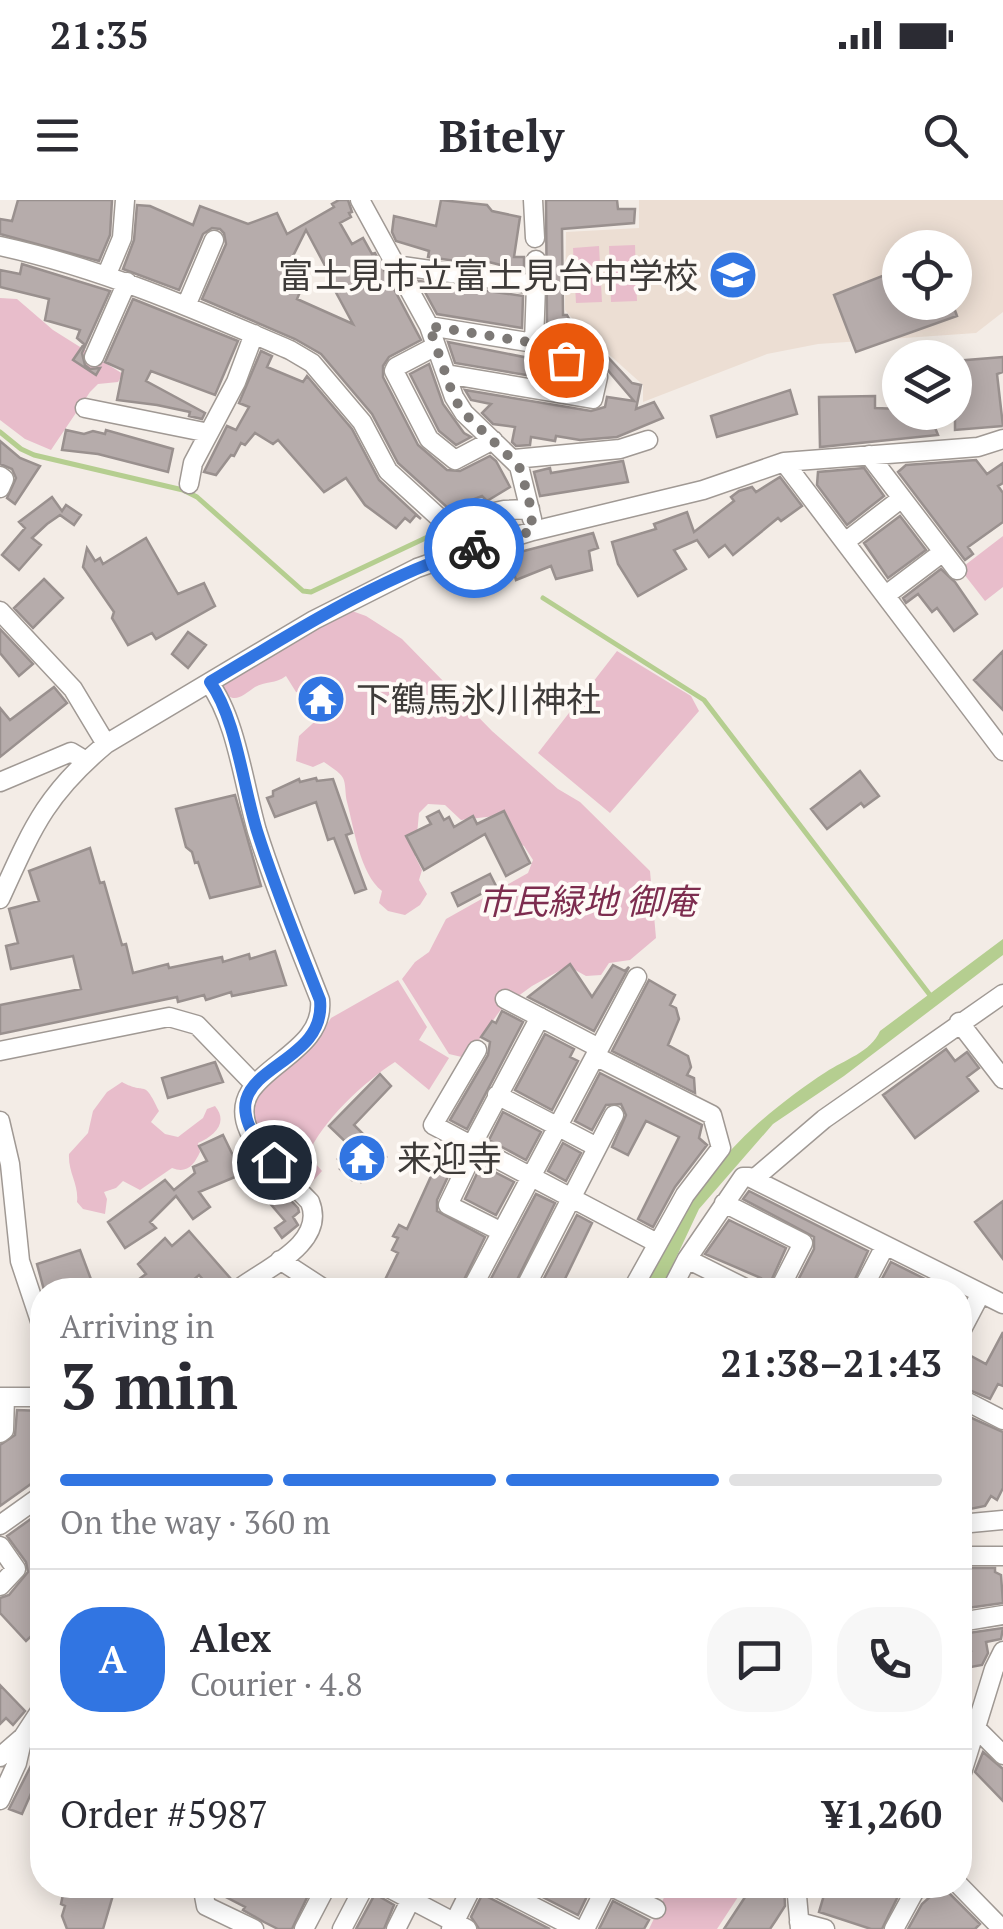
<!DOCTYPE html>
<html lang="en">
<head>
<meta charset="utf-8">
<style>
	:root { --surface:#fff; --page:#f7f7f7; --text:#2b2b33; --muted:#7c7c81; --line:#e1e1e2; --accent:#3175e2 }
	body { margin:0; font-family:"PT Serif","Noto Sans JP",serif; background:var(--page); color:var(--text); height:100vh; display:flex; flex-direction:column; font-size:38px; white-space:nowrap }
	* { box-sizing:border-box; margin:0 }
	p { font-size:32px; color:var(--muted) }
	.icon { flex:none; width:55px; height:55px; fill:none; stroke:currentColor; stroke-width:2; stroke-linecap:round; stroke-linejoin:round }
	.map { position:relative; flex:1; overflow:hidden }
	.details { position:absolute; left:30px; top:1078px; width:942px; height:620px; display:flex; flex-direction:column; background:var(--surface); border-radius:40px; box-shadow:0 5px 25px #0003 }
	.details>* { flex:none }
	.fabs { position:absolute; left:882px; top:30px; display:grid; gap:20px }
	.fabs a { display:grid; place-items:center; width:90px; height:90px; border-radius:50%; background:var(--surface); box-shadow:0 5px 25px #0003; font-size:50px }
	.pin { position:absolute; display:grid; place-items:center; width:85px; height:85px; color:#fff; margin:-42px; border:5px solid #fff; border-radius:50%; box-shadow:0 2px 10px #0007 }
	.courier { position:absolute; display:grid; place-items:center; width:100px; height:100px; margin:-50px; border:8px solid #3175e2; border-radius:50%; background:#fff; color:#222; box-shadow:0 2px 12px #0007 }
	.head em { font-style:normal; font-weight:600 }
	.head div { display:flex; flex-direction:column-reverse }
	.head { display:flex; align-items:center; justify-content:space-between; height:170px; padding:0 30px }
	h1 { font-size:65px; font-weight:600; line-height:75px }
	.bar { display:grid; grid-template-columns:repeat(4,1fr); gap:15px 10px; align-content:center; height:120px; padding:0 30px }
	.bar i { height:12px; border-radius:8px; background:var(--line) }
	.bar .active { background:var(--accent) }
	.bar p { grid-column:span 4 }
	.line { display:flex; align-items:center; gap:25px; padding:0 30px; border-top:2px solid var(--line) }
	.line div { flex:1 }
	.round { display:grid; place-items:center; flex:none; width:105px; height:105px; border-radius:40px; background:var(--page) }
	.status { display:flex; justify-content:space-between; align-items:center; height:70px; padding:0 50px; background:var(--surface); direction:ltr }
	.status svg { height:28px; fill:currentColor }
	header { display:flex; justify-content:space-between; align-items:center; height:130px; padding:0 30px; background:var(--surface); font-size:45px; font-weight:600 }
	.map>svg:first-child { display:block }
</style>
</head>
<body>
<div class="status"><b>21:35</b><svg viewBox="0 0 49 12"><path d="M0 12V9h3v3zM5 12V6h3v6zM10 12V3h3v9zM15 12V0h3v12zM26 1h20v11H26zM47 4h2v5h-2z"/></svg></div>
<header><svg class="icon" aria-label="menu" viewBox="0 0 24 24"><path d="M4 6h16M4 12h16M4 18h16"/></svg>Bitely<svg class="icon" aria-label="search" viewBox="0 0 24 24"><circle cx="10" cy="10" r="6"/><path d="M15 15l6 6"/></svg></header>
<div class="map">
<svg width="1003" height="1729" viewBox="0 0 1003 1729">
	<rect width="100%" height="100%" fill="#f3ece6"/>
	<path fill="#ecded3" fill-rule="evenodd" d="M639,0H1003V112L976,133L818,144L767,154L643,202V185L584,132L565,110L566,32L639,28ZM900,48H955V102H900Z"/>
	<path fill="#e8bdcb" d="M635,45L637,101L611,102L609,46Z
		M599,46L602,102L576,103L573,48Z
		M0,98L17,99L53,130L123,174L118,182L98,184L90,192L51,250L25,239L0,220Z
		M1003,336V387L985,401L960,369Z
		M352,411L366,416L402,439L492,531L558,589L580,602L650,671L656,738L630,760L609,763L601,775L586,776L568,766L532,786L502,808L466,858L449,854L402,779L415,762L429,752L446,719L528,673L533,660L524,646L501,634L495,616L461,620L445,605L428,604L419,613L415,656L422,670L419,680L427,694L420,705L405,715L388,711L379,703L382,691C360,674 354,628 347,602C345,595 346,583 343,578C340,572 329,566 324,562L313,567L296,561L299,536L336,502L332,494L296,492L286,476C276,484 265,481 255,487C242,496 233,506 221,488L224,480L259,463L270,453L312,428Z
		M617,451L691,496L699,511L610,613L538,553Z
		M398,780L427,827L419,840L449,858L429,890L395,862C365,881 321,922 308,955L322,971L305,990L253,927L250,905L256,892L289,866L319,837L331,818Z
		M122,882C147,896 143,877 159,911L151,922L165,934L178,937L203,918L207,909L215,906C229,923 214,936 198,943L200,952C194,965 187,974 172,968L140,990L123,981L116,988L104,992L107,999L105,1014L83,1009L77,1002C79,984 68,973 69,954L88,933L93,911L107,892Z
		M670,1685H741L738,1697L717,1729H649Z"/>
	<path fill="#b5ce90" d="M1003,739V755L844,876L773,924L699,1009L661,1090H637C669,1031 703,974 753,928C775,908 801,888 826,872C844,860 871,852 880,831Z"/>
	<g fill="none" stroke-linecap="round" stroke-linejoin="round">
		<path stroke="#b5ce90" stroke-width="5" d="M0,232L21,249L34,255L183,290L197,297L303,391L311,392L434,334L442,336
			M543,398L704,500L933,799"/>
	</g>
	<path fill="#b6acab" stroke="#99908e" stroke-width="2.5" fill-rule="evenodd" d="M18,0H112L110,35L99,61L0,34V19L12,21Z
		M339,0H348L352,12L349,13L351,17L340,23L352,44L363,38L372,54L375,53L421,140L389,157L383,166V177L418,245L447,270L460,271L490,256L496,261L510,287L487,301L482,296L449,309L398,263L372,214L321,154L295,139L202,99L226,44L224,33L220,29L212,28L203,34L179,90L123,69L134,40L137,5L150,6L193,25L200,6L248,24L277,13L287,34L334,7L332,4ZM306,30L338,90L333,87L353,124L297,99L307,76L287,68Z
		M441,0L487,5L492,11L520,17L514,57H524V71L485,61L484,65L428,57L429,51L396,41L392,32L394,16L436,26Z
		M546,0H617L618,9H635L634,23L562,29L563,115H567L581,142L585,138L600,156L594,161L556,141L547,124Z
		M22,64L110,91L82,153L85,165L90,169L100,168L96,175L73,160L84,144L77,138L80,130L45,120L49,99L0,87V70L20,74Z
		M900,69V102H952L957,116L856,152L834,95Z
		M419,81L523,96L522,128L437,114Z
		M133,99L238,141L215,195L151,171L146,181L205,213L202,219L189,216L190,212L157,205L117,200L123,170L105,162Z
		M448,142L539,160L580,184L455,163Z
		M261,151L272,156L267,167L303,182L307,176L352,229L379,280L421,319L416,315L410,322L405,318L396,328L365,305L346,278L324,292L278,240L273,244L255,233L245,245L241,243L234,256L231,255L216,275L204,272L227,226L236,230L249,207L239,203Z
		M605,154L632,183L641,185L636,209L654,202L663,218L617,237L580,240L556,236L555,241L531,237L530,245L516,246L512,242L515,227L493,224L482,213L491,204L471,200L465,190L591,211L605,207L607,197L634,201L605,167L596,162Z
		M1003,157V172L997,174L1003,226L955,230V161Z
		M429,164L443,204L464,233L471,237L456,245L439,231L410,174Z
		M790,190L797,214L717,237L711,216Z
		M875,196V208L900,209V212H907V220H932L938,235L820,247L819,197Z
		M66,230L84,234L93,231L105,234L106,230L173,249L168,272L98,254L62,250Z
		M0,241L20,258L40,266L15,304L7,298L16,278L12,269L0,264Z
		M976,260L987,274L1003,263V283L998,286L1003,293V322L968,347L973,354L965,360L898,272L906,265Z
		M623,261L628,282L540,296L534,272L550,268L551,273Z
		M864,268L884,296L847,325L817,285L818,272Z
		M780,277L802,306L781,321L778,318L733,355L725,345L709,357L697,340L674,350L686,369L638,396L618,364L612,342L656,329L654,324L687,312L694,332L734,301L731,297L739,291L752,287L756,292Z
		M52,297L62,311L66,305L81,315L74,325L60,315L47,324L32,338L41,345L19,370L2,355L25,328L19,322Z
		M900,316L926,350L888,378L864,343Z
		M593,333L598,348L589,351L592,370L556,379L551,366L516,380L508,352L518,348L520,352Z
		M146,338L178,394L204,383L215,406L156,439L152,433L128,445L112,418L114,412L83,367L87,348L95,361L100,358L103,364Z
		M941,369L955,382L977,414L954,431L937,408L932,412L918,394L906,403L903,398Z
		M44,379L63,398L33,428L14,408Z
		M0,429L33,464L19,476L0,453Z
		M188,432L206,445L188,468L172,454Z
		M1003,451V510L974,480Z
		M323,485L325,490L337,485L341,496L318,510L317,507L312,508L307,496L311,494L309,490Z
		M54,487L67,503L0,557V508L10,520Z
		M860,571L879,596L864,607L861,603L827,629L811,609Z
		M316,578L317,581L333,579L352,633L346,635L366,689L355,693L334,638L328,640L316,602L275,617L267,598L273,596V591L299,579L300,582Z
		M235,595L261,686L210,698L198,662L195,663L192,652L186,647L176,609Z
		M439,611L444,620L449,617L454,627L473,616L477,624L504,611L530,663L506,676L485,634L424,670L406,636L431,624L427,617Z
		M90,648L100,683L104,682L122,745L126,744L133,773L168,764L169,768L222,757L223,762L249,754L250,759L275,751L286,785L232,796L231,792L206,800L204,795L178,802L177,797L0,834V805L81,789L73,756L11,769L6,746L18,743L9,709L39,701L29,671Z
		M490,674L496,686L458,706L452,693Z
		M570,764L592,797L613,765L625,771L629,767L594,831L528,797Z
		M649,780L675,795L670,805L676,808L679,819L668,845L688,856L691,867L687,875L694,878L695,893L612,851Z
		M502,811L523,822L467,929L450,920L488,855L490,842L481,837L492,821L496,823Z
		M545,834L574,849L570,857L578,861L552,910L515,890Z
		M946,849L955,861L967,852L979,868L967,877L978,891L915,938L883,895Z
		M215,862L223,882L168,898L162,878Z
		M600,873L702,925L699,938L707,945L675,987L653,1027L638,1019L679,937L646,921L628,955L612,947L626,915L621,904L606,905L592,930L575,921Z
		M380,874L391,886L354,925L386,957L361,982L356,976L352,980L340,969L344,965L338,959L351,947L329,926Z
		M503,912L541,932L526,960L489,940Z
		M223,935L242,974L199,992L210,1007L193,1019L176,996L150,1022L156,1028L125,1048L108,1022L165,980L174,990L195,973L193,967L207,961L199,946Z
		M563,943L581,953L566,981L548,971Z
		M449,948L459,953L437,1000V1011L485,1037L459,1090H389L382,1086L398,1053L392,1050L398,1038L393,1036L399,1025L407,1029L443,950L447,952Z
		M252,959L298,1008L299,1012L293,1017L298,1025L282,1038L275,1028L285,1021L239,967Z
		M481,965L514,982L496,1015L465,999Z
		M749,991L868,1051L850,1090H793L814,1049V1037L743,999Z
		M536,994L555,1003L512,1090H485Z
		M1003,1001V1059L975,1022Z
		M577,1015L592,1023L564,1081L558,1090H538Z
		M729,1020L786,1048L767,1090H761V1078L705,1054Z
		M189,1031L231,1079L225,1090H212L199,1075L182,1090H124L146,1074L138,1064L165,1038L172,1046Z
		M80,1050L95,1090H44L37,1064Z
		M891,1062L947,1090H876Z
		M1003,1132V1186L998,1184L990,1199L960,1186V1150L986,1164Z
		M17,1210L42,1211V1276L0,1306V1245L15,1235Z
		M965,1215L1003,1232V1288L997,1300L991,1296L985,1306L960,1311V1226Z
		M42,1311V1375L34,1381L42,1390V1426L26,1441L0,1413V1398L9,1395L28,1372L26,1362L7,1336Z
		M960,1368H995V1372L1001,1375L1003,1403L960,1409Z
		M1003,1428L1001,1439L986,1442L988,1453L982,1465L960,1469V1453L971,1451L968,1433Z
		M0,1485L25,1511L13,1525L6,1518L0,1524Z
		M42,1544V1594L33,1589L22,1614L9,1609Z
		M983,1552L1003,1569V1601L975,1572Z
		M65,1685H116L103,1729H67L62,1716L65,1706L61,1704Z
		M215,1685H313L292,1729H278L264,1722L243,1710L245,1707L216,1692Z
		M519,1685H585L591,1688L578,1715Z
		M753,1685H784L785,1706L776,1720L770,1729H724Z
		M827,1685H891L902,1688L882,1729H871L819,1712Z
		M930,1685H947L950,1694L980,1724L975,1729H908L922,1704L931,1696L928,1693Z
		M483,1693L486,1696L550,1729H479L471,1717Z
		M375,1694L394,1705L384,1729H356Z
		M613,1701L649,1720L644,1729H599Z"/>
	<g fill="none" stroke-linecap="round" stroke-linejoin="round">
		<g stroke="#a09994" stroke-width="21">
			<path id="minor" d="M360,0L429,126L454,197L464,213L519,266L532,319
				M533,0L535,38
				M0,46C101,68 195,109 290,150L312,163L362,222L388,271L445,323L504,310L530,309
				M395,65L536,85L534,143L598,177L593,199L446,174
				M107,74L122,38L125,0
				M536,85V60
				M186,106L214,40
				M429,126L534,143
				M436,146L396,167L394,171L429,239L455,260L493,240
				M94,157L127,82
				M85,208L209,233
				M869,255L957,370
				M514,259L620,249L648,240
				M784,262L1003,551
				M0,276L4,279L0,288
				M189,284L193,263L236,182L254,134
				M845,342L902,298
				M886,395L943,352
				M0,411L73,489L106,544
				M209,483C236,518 244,586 257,631C275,688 298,744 320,800C326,861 221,870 249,931C259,954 292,983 310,1002C327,1044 264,1069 237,1090
				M0,582L71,552L86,561
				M0,699C32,629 45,595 106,544L314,420L417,368L457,354L533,331L703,290L784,262L978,247L1003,239
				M505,799L599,848
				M959,822L1003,879
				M477,850L433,925L657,1043
				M0,851L169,817L197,825L254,884
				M595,856L712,915L721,948L685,995L632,1090
				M497,895L597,947
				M0,921L10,964L20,1061L42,1127
				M472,945L540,817
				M476,947L448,1005L502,1032
				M755,978L824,919L1003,794
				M724,1003L803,1043L779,1090
				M687,1059L749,1090
				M280,1060L326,1090
				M471,1090L637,777
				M524,1090L614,915
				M671,1090L687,1059L743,977H749L1003,1104
				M862,1090L885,1046
				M960,1133L981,1093
				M0,1197H42
				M960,1198L1003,1220
				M0,1233L4,1230L5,1197
				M960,1324L1003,1320
				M0,1325L42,1295
				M0,1346L16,1369L0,1386
				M960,1356H1003
				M960,1422L1003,1415
				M977,1529L1003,1555
				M0,1557L23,1537L42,1508
				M960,1579L994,1469L1003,1451
				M0,1600L17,1563L23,1537
				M202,1685L206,1706L254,1729
				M383,1685L467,1729
				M492,1685L577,1729
				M608,1685L656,1709
				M796,1685L800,1729
				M959,1685L1002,1729
				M799,1722L825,1729
				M304,1729L327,1685
				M342,1729L365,1685
				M396,1729L418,1685
				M451,1729L473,1685
				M585,1729L607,1685
				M894,1729L918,1685"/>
		</g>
		<use href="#minor" stroke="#fff" stroke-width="18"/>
	</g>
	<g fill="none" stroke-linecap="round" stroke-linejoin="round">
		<path stroke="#7d7976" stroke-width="10" stroke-dasharray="0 18" d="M474,348L533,331L529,299L519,266L464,213L454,198L429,126L534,143L566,160"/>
		<path stroke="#3175e2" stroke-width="12" d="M274,962C186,864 328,877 320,800C298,744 275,688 257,631C243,586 236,518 210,482C294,432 379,377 474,348"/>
	</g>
	<defs>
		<g id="school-disc" transform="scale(2.5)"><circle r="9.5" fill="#3175e2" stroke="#fefaf6"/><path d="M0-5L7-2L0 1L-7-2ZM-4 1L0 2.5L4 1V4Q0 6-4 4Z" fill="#fff"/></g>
		<g id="temple-disc" transform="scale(2.5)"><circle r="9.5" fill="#3175e2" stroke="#fefaf6"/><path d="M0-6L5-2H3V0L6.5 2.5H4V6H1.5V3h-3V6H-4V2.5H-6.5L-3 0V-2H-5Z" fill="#fff"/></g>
	</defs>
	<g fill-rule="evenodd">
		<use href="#school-disc" x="733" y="75"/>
		<use href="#temple-disc" x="321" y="499"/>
		<use href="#temple-disc" x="362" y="958"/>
	</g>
	<g text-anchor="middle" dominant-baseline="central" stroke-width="8" stroke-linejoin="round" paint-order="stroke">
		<g font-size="35" fill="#3e3b39" stroke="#fefaf6" text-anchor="start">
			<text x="698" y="75" text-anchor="end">富士見市立富士見台中学校</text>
			<text x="356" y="499">下鶴馬氷川神社</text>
			<text x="397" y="958">来迎寺</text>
		</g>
		<g font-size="35" font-style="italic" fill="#7d2d4f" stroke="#fefaf6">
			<text x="587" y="701">市民緑地 御庵</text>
		</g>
	</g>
</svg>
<div class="fabs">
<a><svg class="icon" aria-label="locate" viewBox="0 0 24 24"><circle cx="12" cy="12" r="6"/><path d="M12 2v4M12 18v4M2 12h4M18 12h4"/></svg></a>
<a><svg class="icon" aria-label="layers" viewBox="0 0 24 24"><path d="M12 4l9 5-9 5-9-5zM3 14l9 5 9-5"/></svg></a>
</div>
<div class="pin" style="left:566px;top:160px;background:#ea580c"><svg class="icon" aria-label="bag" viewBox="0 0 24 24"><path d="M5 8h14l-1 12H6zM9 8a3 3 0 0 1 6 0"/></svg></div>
<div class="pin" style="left:274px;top:962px;background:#1f2937"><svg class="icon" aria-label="home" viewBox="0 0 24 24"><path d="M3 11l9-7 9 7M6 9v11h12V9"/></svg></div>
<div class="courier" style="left:474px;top:348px"><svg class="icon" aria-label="bike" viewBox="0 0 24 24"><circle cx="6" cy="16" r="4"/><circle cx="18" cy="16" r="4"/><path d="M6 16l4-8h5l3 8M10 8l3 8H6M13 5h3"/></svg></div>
<section class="details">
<div class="head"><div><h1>3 min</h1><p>Arriving in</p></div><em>21:38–21:43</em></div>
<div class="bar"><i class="active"></i><i class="active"></i><i class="active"></i><i></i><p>On the way · 360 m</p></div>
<div class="line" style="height:180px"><b class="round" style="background:var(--accent);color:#fff">A</b><div><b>Alex</b><p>Courier · 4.8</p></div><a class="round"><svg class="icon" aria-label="chat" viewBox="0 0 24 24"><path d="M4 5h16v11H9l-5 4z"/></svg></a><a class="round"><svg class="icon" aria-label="phone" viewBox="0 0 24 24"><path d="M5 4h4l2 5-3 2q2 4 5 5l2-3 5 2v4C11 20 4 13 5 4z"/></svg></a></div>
<div class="line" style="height:130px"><div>Order #5987</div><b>¥1,260</b></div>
</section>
</div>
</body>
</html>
